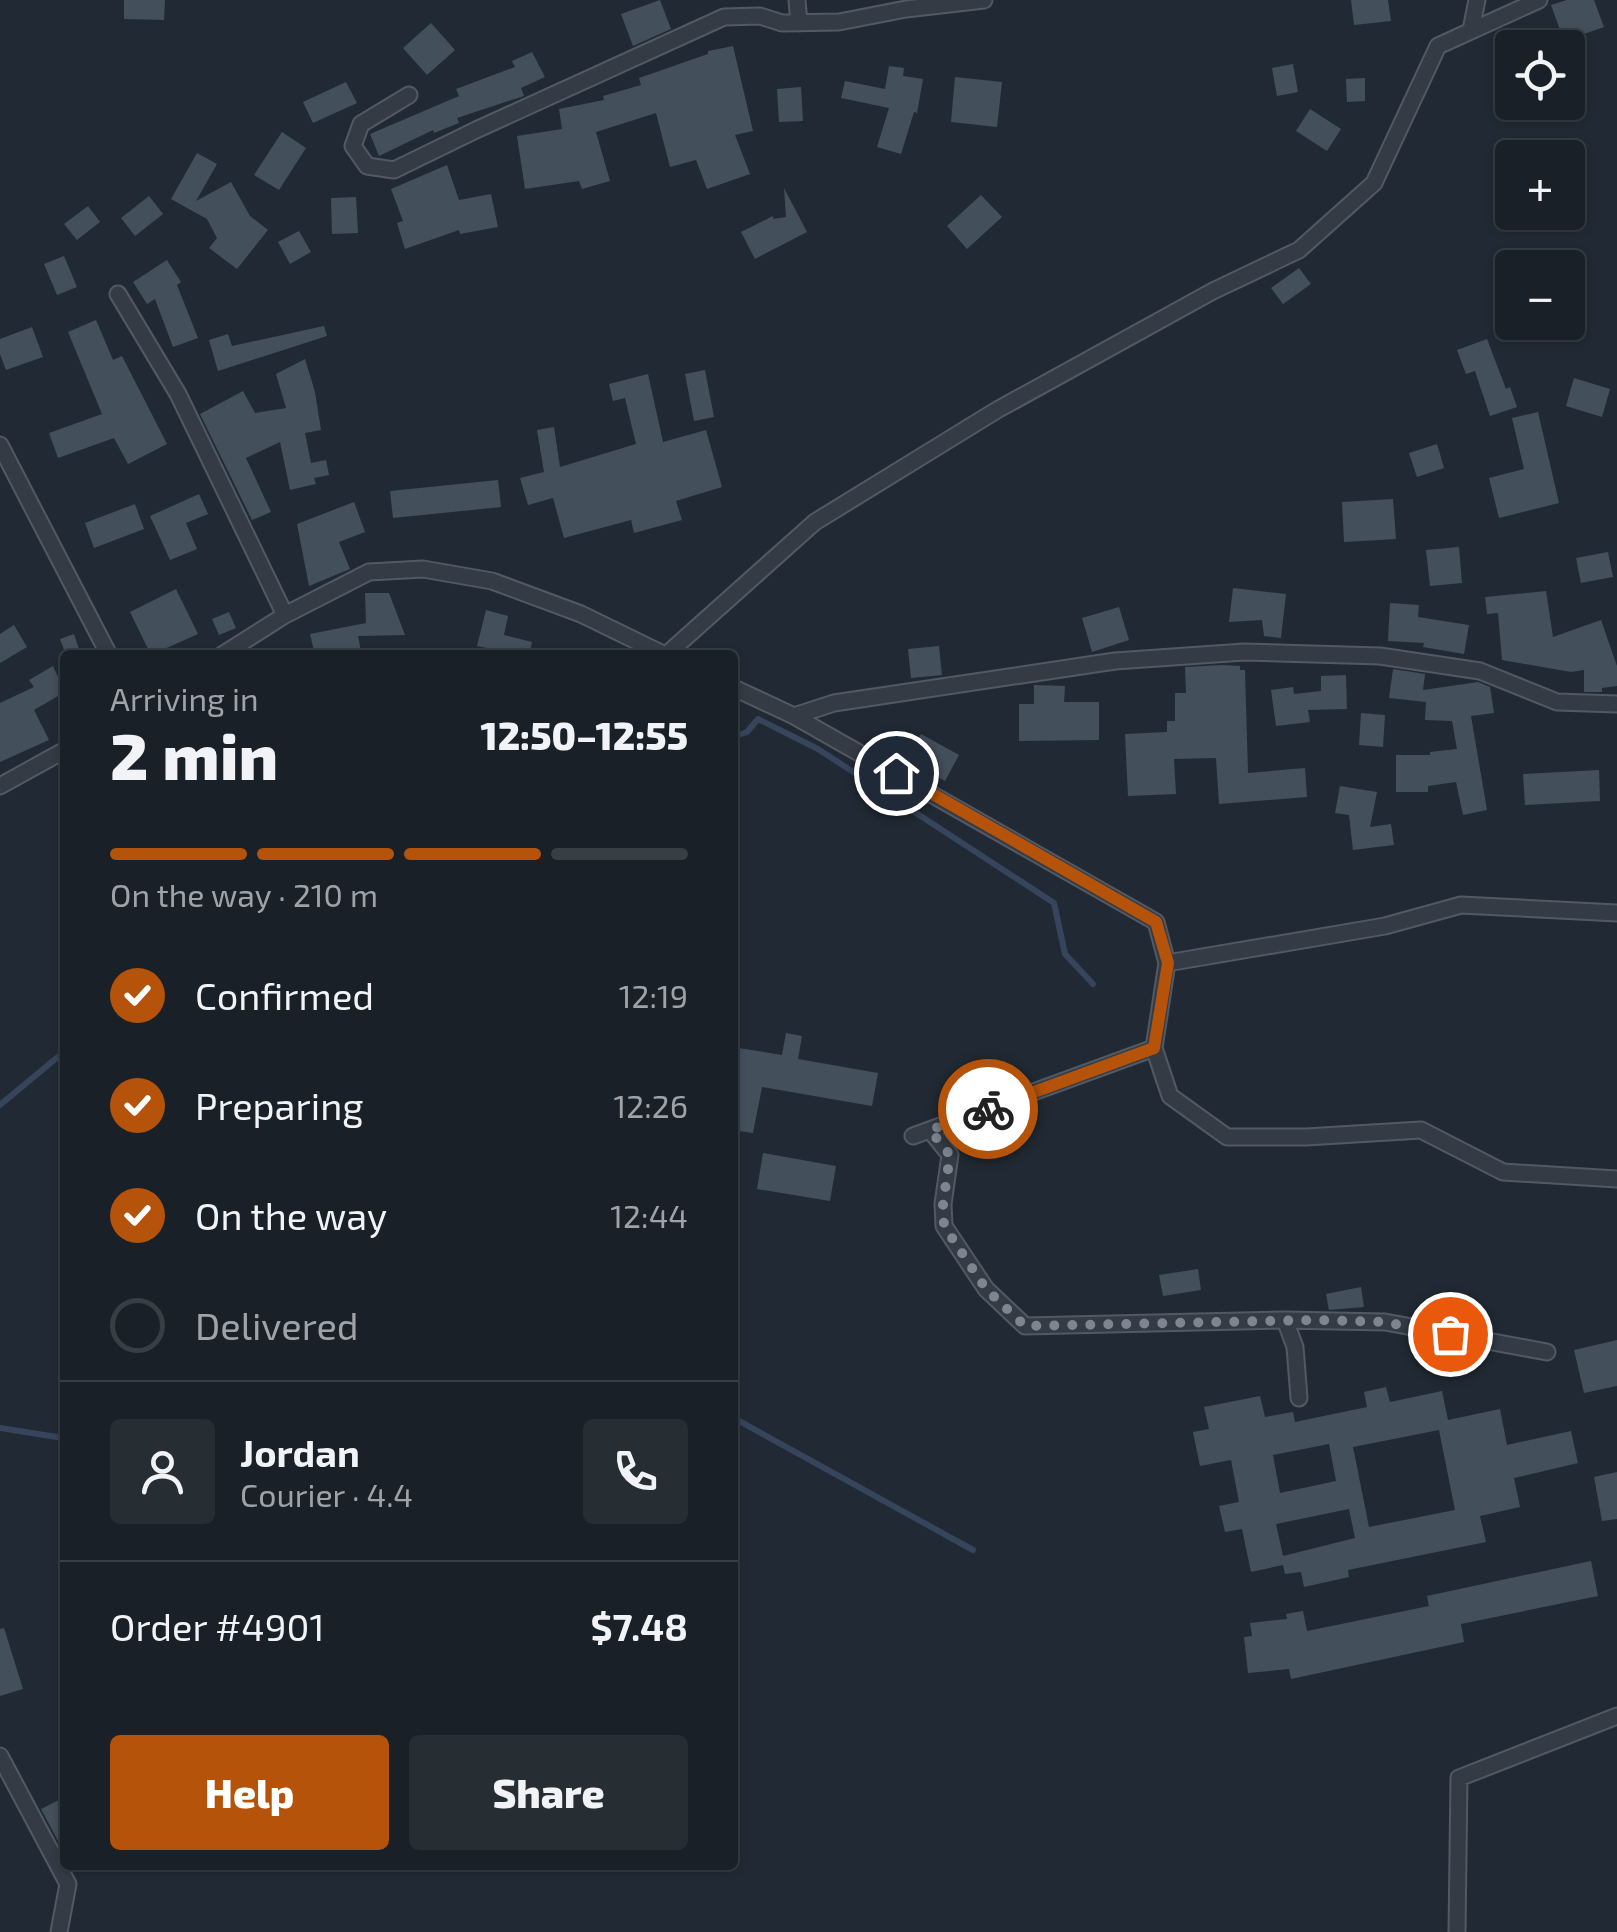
<!DOCTYPE html>
<html lang="en">
<head>
<meta charset="utf-8">
<style>
	:root { --surface:#192027; --page:#262d33; --text:#f1f3f6; --muted:#9fa3a7; --line:#373e44; --accent:#b45309 }
	body { margin:0; font-family:"Exo 2",sans-serif; background:var(--page); color:var(--text); height:100vh; display:flex; flex-direction:column; font-size:38px; white-space:nowrap }
	* { box-sizing:border-box; margin:0 }
	p { font-size:32px; color:var(--muted) }
	.icon { flex:none; width:55px; height:55px; fill:none; stroke:currentColor; stroke-width:2; stroke-linecap:round; stroke-linejoin:round }
	.map { position:relative; flex:1; overflow:hidden }
	.details { position:absolute; left:60px; top:650px; width:678px; height:1220px; display:flex; flex-direction:column; background:var(--surface); border-radius:10px; box-shadow:0 2px 8px #0004,0 0 0 2px var(--line) }
	.details>* { flex:none }
	.tools { position:absolute; left:1495px; top:30px; display:grid; gap:20px }
	.tools a { display:grid; place-items:center; width:90px; height:90px; border-radius:10px; background:var(--surface); box-shadow:0 2px 8px #0004,0 0 0 2px var(--line); font-size:50px }
	.pin { position:absolute; display:grid; place-items:center; width:85px; height:85px; color:#fff; margin:-42px; border:5px solid #fff; border-radius:50%; box-shadow:0 2px 10px #0007 }
	.courier { position:absolute; display:grid; place-items:center; width:100px; height:100px; margin:-50px; border:8px solid #b45309; border-radius:50%; background:#fff; color:#222; box-shadow:0 2px 12px #0007 }
	.summary em { font-style:normal; font-weight:800 }
	.summary div { display:flex; flex-direction:column-reverse }
	.summary { display:flex; align-items:center; justify-content:space-between; height:170px; padding:0 50px }
	h1 { font-size:65px; font-weight:800; line-height:75px }
	.bar { display:grid; grid-template-columns:repeat(4,1fr); gap:15px 10px; align-content:center; height:120px; padding:0 50px }
	.bar i { height:12px; border-radius:8px; background:var(--line) }
	.bar .selected { background:var(--accent) }
	.bar p { grid-column:span 4 }
	.line { display:flex; align-items:center; gap:25px; padding:0 50px; border-top:2px solid var(--line) }
	.line div { flex:1 }
	.round { display:grid; place-items:center; flex:none; width:105px; height:105px; border-radius:10px; background:var(--page) }
	ol { padding:0 50px; list-style:none }
	li { display:flex; align-items:center; gap:30px; height:110px }
	li p { margin-inline-start:auto }
	li .icon { padding:10px; border-radius:50%; background:var(--accent); color:#fff; stroke-width:4 }
	li:last-child { color:var(--muted) }
	li i { width:55px; height:55px; border:5px solid var(--line); border-radius:50% }
	.cta { display:flex; gap:20px; margin-top:auto; padding:20px 50px }
	.cta a { flex:1; height:115px; border-radius:10px; background:var(--accent); color:#fff; font-size:40px; font-weight:800; line-height:115px; text-align:center }
	.cta a+a { background:var(--page); color:var(--text) }
	.map>svg:first-child { display:block }
</style>
</head>
<body>
<div class="map">
<svg width="1617" height="1932" viewBox="0 0 1617 1932">
	<rect width="100%" height="100%" fill="#212a34"/>
	<g fill="none" stroke-linecap="round" stroke-linejoin="round">
		<path stroke="#36455b" stroke-width="6" d="M732,737L747,732L758,719L818,749L1054,903L1065,954L1093,984
			M0,1105L65,1051
			M732,1417L973,1550
			M0,1428L63,1438L65,1435"/>
	</g>
	<path fill="#444f5c" fill-rule="evenodd" d="M124,0H165L164,20L124,19Z
		M660,0L671,29L633,46L621,14Z
		M1351,0H1388L1391,21L1354,25Z
		M1567,0H1594L1604,27L1564,41L1551,5Z
		M431,23L455,50L427,75L403,48Z
		M733,46L753,131L735,135L750,174L707,189L696,160L670,167L656,113L596,132L610,181L582,189L579,181L525,189L517,136L562,129L559,109L604,100L603,96L641,85L639,78L708,54V51Z
		M532,52L545,77L521,88L524,96L457,118L459,123L434,133L433,130L379,156L370,134L459,96L456,89L515,67L512,61Z
		M1293,64L1298,92L1277,96L1272,68Z
		M889,66L904,68L903,76L923,79L917,113L914,112L901,154L877,147L889,108L841,98L845,81L885,89Z
		M955,77L1002,82L997,127L951,122Z
		M1365,78V101L1347,102L1346,79Z
		M346,82L357,103L313,123L303,102Z
		M801,87L803,121L779,122L777,89Z
		M1310,109L1341,129L1327,151L1296,131Z
		M282,132L306,148L279,190L254,175Z
		M197,153L217,164L196,201L231,182L250,216L268,230L237,269L209,248L217,238L207,219L171,199Z
		M447,165L459,200L491,194L498,227L460,234L459,230L405,249L397,223L403,221L391,189Z
		M784,188L807,232L755,259L741,232L773,216V219L786,217Z
		M981,195L1002,217L967,249L947,226Z
		M149,196L163,214L135,236L121,218Z
		M356,197L358,233L332,234L331,198Z
		M88,206L100,222L77,240L64,224Z
		M299,231L311,252L290,264L278,242Z
		M64,256L77,287L57,295L44,264Z
		M167,260L181,282L177,285L198,338L173,347L155,299L147,304L133,282Z
		M1299,268L1311,284L1283,304L1271,288Z
		M96,320L113,360L122,356L167,444L128,464L114,438L58,458L49,433L102,414L68,332Z
		M324,326L327,336L218,371L209,340L228,334L232,346Z
		M32,327L43,357L6,370L0,354V339Z
		M1487,339L1506,389L1510,387L1517,407L1490,416L1475,371L1466,374L1457,350Z
		M305,359L315,392L321,430L305,433L311,463L326,460L329,475L314,478L316,484L290,490L280,442L246,458L271,512L252,520L200,414L243,391L255,413L286,408L276,374Z
		M705,370L714,417L694,421L685,374Z
		M648,374L663,442L706,430L722,487L676,501L682,520L634,533L631,520L564,538L553,498L528,505L520,478L544,472L537,430L554,427L560,467L636,444L625,398L613,401L609,384Z
		M1574,378L1610,389L1602,417L1566,406Z
		M1538,412L1559,503L1499,518L1489,478L1524,469L1512,418Z
		M1437,444L1444,468L1417,477L1409,453Z
		M498,480L501,507L393,518L390,491Z
		M199,494L208,514L186,523L197,549L170,560L150,516Z
		M1393,499L1396,539L1344,542L1342,502Z
		M354,502L365,532L339,542L350,569L309,586L297,524Z
		M135,504L144,529L94,548L85,523Z
		M1459,547L1462,583L1430,586L1426,550Z
		M1608,552L1613,577L1581,583L1576,558Z
		M1233,588L1286,594L1281,638L1264,636L1262,620L1229,622Z
		M176,589L198,634L151,655L130,612Z
		M1546,591L1553,637L1601,620L1617,666V686L1602,688V692H1584V670L1571,672L1502,660L1498,613L1487,614L1485,597Z
		M365,593H389L405,635L358,636L361,652L315,655L310,634L366,623Z
		M1390,603L1419,605L1418,617L1469,625L1464,654L1423,647L1424,643L1388,641Z
		M1119,607L1129,640L1092,652L1082,618Z
		M486,610L508,616L504,635L532,642L529,655H505L506,652L477,646Z
		M229,612L236,628L219,635L212,619Z
		M14,625L27,647L0,663V634Z
		M74,634L81,655H66L60,639Z
		M939,646L942,675L911,678L908,649Z
		M1222,665L1240,666V670H1245L1248,773L1305,768L1307,797L1219,804L1216,758L1174,759L1176,794L1128,796L1125,734L1167,732V721H1175V693H1186L1185,667Z
		M53,666L65,692L34,710L49,740L0,762V703L34,687L29,680Z
		M1393,669L1425,674L1423,690L1478,682L1490,687L1494,713L1471,716L1487,810L1463,815L1456,782L1428,786V792H1396V755H1430V752L1457,749L1452,721L1425,720L1426,702L1389,698Z
		M1346,675L1347,709L1308,710L1310,722L1276,726L1271,690L1293,687L1294,694L1321,691V676Z
		M1034,685L1065,686L1064,702H1099V740L1019,741V704H1034Z
		M1361,713L1385,715L1383,747L1359,745Z
		M921,734L959,755L945,781L907,760Z
		M1599,770L1600,801L1525,805L1523,774Z
		M1340,786L1377,792L1370,827L1391,824L1394,845L1353,850L1349,815L1335,813Z
		M786,1033L802,1036L798,1059L878,1073L872,1106L762,1087L753,1133L732,1130V1047L782,1055Z
		M763,1153L836,1166L830,1201L757,1189Z
		M1198,1269L1201,1290L1163,1296L1159,1275Z
		M1361,1287L1364,1307L1329,1310L1326,1294Z
		M1617,1340V1386L1584,1393L1574,1350Z
		M1386,1387L1390,1402L1442,1391L1448,1420L1500,1409L1507,1445L1571,1431L1578,1463L1514,1478L1520,1507L1480,1516L1486,1542L1348,1570L1349,1577L1304,1587L1301,1572L1285,1574L1283,1565L1251,1572L1242,1529L1225,1532L1219,1506L1239,1502L1231,1460L1200,1466L1193,1432L1209,1429L1204,1407L1260,1396L1265,1417L1293,1412L1295,1422L1367,1407L1364,1392ZM1439,1430L1455,1510L1369,1527L1353,1447ZM1329,1444L1336,1481L1280,1493L1273,1455ZM1349,1509L1355,1538L1283,1556L1276,1524Z
		M1617,1472V1519L1602,1521L1594,1477Z
		M1591,1561L1598,1596L1461,1624L1464,1642L1291,1679L1289,1669L1248,1673L1244,1637L1252,1636L1250,1623L1287,1619L1286,1614L1303,1611L1307,1631L1429,1606L1427,1596Z
		M4,1628L23,1689L0,1696V1629Z
		M65,1797V1854L41,1809Z"/>
	<g fill="none" stroke-linecap="round" stroke-linejoin="round">
		<g stroke="#525963" stroke-width="19">
			<path id="street" d="M797,0L799,23
				M1471,30L1477,0
				M409,95L361,124L353,146L367,166L394,170L476,130L724,17L760,16L782,23L839,22L906,9L984,0
				M118,294L178,394L285,615
				M0,445L109,655
				M222,655L285,615L369,572L423,569L492,581L581,614L665,655
				M666,655L815,522L997,410L1213,291L1299,250L1374,183L1438,46L1539,0
				M732,687L794,716L1156,922L1167,963L1154,1048L1170,1096L1227,1137H1306L1421,1130L1503,1172L1617,1179
				M794,716L834,703L1115,661L1244,652L1380,656L1480,671L1557,702L1617,704
				M0,786L65,750
				M1167,963L1385,926L1461,905L1617,913
				M930,1130L950,1155L943,1204L944,1226L986,1289L1025,1326L1285,1320L1385,1322L1547,1352
				M913,1136L1154,1048
				M1285,1320L1295,1347L1299,1398
				M0,1756L68,1884L59,1932
				M1457,1932L1459,1778L1617,1716"/>
		</g>
		<use href="#street" stroke="#343b45" stroke-width="15"/>
	</g>
	<g fill="none" stroke-linecap="round" stroke-linejoin="round">
		<path stroke="#7d8590" stroke-width="10" stroke-dasharray="0 18" d="M988,1109L930,1130L950,1155L943,1204L944,1226L986,1289L1025,1326L1318,1320L1384,1322L1450,1334"/>
		<path stroke="#b45309" stroke-width="12" d="M896,773L1156,922L1168,963L1154,1048L988,1109"/>
	</g>
</svg>
<div class="tools">
<a><svg class="icon" aria-label="locate" viewBox="0 0 24 24"><circle cx="12" cy="12" r="6"/><path d="M12 2v4M12 18v4M2 12h4M18 12h4"/></svg></a>
<a>+</a>
<a>−</a>
</div>
<div class="pin" style="left:1450px;top:1334px;background:#ea580c"><svg class="icon" aria-label="bag" viewBox="0 0 24 24"><path d="M5 8h14l-1 12H6zM9 8a3 3 0 0 1 6 0"/></svg></div>
<div class="pin" style="left:896px;top:773px;background:#1f2937"><svg class="icon" aria-label="home" viewBox="0 0 24 24"><path d="M3 11l9-7 9 7M6 9v11h12V9"/></svg></div>
<div class="courier" style="left:988px;top:1109px"><svg class="icon" aria-label="bike" viewBox="0 0 24 24"><circle cx="6" cy="16" r="4"/><circle cx="18" cy="16" r="4"/><path d="M6 16l4-8h5l3 8M10 8l3 8H6M13 5h3"/></svg></div>
<section class="details">
<div class="summary"><div><h1>2 min</h1><p>Arriving in</p></div><em>12:50–12:55</em></div>
<div class="bar"><i class="selected"></i><i class="selected"></i><i class="selected"></i><i></i><p>On the way · 210 m</p></div>
<ol>
<li><svg class="icon" aria-label="check" viewBox="0 0 24 24"><path d="M5 12l5 5 9-10"/></svg>Confirmed<p>12:19</p></li>
<li><svg class="icon" aria-label="check" viewBox="0 0 24 24"><path d="M5 12l5 5 9-10"/></svg>Preparing<p>12:26</p></li>
<li><svg class="icon" aria-label="check" viewBox="0 0 24 24"><path d="M5 12l5 5 9-10"/></svg>On the way<p>12:44</p></li>
<li><i></i>Delivered</li>
</ol>
<div class="line" style="height:180px"><a class="round"><svg class="icon" aria-label="person" viewBox="0 0 24 24"><circle cx="12" cy="8" r="4"/><path d="M4 21q1-7 8-7t8 7"/></svg></a><div><b>Jordan</b><p>Courier · 4.4</p></div><a class="round"><svg class="icon" aria-label="phone" viewBox="0 0 24 24"><path d="M5 4h4l2 5-3 2q2 4 5 5l2-3 5 2v4C11 20 4 13 5 4z"/></svg></a></div>
<div class="line" style="height:130px"><div>Order #4901</div><b>$7.48</b></div>
<div class="cta"><a>Help</a><a>Share</a></div>
</section>
</div>
</body>
</html>
